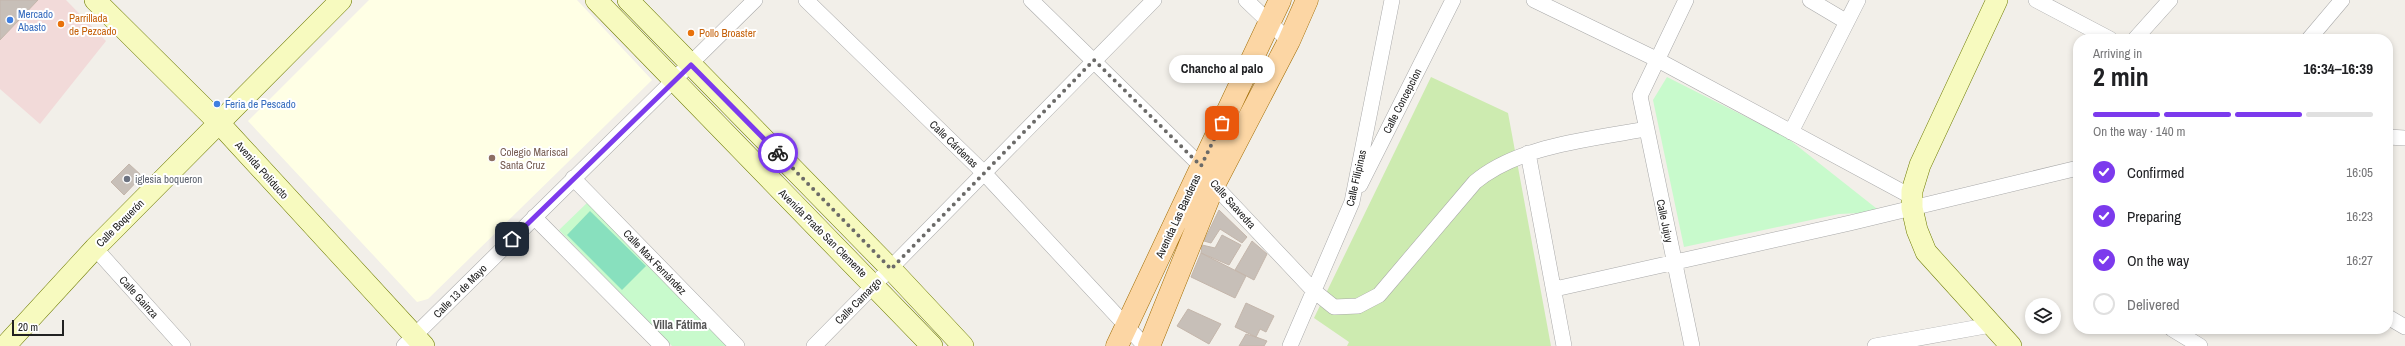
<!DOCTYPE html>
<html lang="en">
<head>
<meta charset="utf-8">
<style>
	:root { --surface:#fff; --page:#f6f6f6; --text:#202124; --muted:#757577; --line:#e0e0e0; --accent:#7c3aed }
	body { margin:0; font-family:"Archivo Narrow",sans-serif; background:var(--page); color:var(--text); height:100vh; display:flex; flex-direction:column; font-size:15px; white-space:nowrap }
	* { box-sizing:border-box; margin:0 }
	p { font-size:13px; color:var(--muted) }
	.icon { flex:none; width:22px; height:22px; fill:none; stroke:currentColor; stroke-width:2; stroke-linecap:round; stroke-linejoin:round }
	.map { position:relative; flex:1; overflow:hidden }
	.details { position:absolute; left:2073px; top:34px; width:320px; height:300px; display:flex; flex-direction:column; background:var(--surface); border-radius:16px; box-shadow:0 2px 6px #0003 }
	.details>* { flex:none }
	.fabs { position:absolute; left:2025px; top:298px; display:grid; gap:8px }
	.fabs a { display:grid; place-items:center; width:36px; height:36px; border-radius:50%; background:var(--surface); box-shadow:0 2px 6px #0003; font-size:20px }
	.scale { position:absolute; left:12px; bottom:10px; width:52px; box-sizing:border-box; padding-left:4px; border:2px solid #222; border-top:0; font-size:11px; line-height:14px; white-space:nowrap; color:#222; -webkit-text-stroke:3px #fff; paint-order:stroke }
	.pin { position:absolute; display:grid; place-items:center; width:34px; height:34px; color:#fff; margin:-17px; border-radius:8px; box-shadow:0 2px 6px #0006 }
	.courier { position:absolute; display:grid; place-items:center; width:40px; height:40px; margin:-20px; border:3px solid #7c3aed; border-radius:50%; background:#fff; color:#222; box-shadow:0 1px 5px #0007 }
	.bubble { position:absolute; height:28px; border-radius:14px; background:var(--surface); box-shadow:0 2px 6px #0003; font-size:13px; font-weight:700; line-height:28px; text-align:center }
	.summary em { font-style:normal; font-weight:700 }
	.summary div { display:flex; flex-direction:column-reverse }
	.summary { display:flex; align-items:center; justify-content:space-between; height:68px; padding:0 20px }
	h1 { font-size:26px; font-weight:700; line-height:30px }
	.bar { display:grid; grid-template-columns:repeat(4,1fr); gap:6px 4px; align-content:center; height:48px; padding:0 20px }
	.bar i { height:5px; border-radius:3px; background:var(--line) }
	.bar .selected { background:var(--accent) }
	.bar p { grid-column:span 4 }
	ol { padding:0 20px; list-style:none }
	li { display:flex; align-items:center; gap:12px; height:44px }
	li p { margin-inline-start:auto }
	li .icon { padding:4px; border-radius:50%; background:var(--accent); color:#fff; stroke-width:4 }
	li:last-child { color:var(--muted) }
	li i { width:22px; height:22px; border:2px solid var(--line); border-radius:50% }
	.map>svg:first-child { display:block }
</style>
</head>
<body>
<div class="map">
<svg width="2405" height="346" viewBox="0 0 2405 346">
	<rect width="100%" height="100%" fill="#f2efe9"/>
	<path fill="#f2dad9" d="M38,0H66L106,41L40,124L0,89V40Z"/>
	<path fill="#ffffe5" d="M369,0H577L652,80L428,299L417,302L248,121Z"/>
	<path fill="#cdebb0" d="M1431,77L1508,113L1551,346H1347L1349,342L1314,318Z"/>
	<path fill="#c8facc" d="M1667,77L1786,137L1881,212L1839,214L1684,247L1653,100Z
		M588,202L728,346H672L559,230Z"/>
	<path fill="#88e0be" d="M590,211L646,266L622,290L567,235Z"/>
	<path fill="#c7bfb8" stroke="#c4b6ab" d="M0,0H38L0,40Z
		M129,164L142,176L124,195L111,182Z
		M1219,210L1247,237L1242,243L1220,229L1211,243L1204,241Z
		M1222,235L1241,245L1229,265L1201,253L1202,245L1215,248Z
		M1252,241L1267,254L1254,280L1235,270Z
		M1201,253L1246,276L1235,298L1191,277Z
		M1246,303L1274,316L1266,332L1260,329L1256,337L1235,327Z
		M1188,309L1221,324L1209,344L1177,326Z
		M1246,334L1256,337L1267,341L1264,346H1239Z"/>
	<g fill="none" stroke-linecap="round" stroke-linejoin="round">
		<g stroke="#a9a9a9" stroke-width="16">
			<path id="street" d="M806,0L985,174L1145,346
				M1031,0L1201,166L1214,185L1314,291L1334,307L1358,306L1379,295L1475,182C1519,145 1590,140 1645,129
				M1246,0L1289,41
				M1534,0L1656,59L1912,197
				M1686,0L1640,96L1692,346
				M1810,0L1847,22
				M2036,0L2110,39
				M2135,39L2170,0
				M2309,39L2342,0
				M1791,132L1858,0
				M2388,137L2405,138
				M1528,153L1564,346
				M573,178L737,346
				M1360,185L1453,0
				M534,217L662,346
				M95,248L183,346
				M1555,289L1850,223L2078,168
				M2388,317L2405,327
				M2172,329L2200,346
				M404,346L755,0
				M814,346L1154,0
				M1290,346L1352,202L1392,0
				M1875,346L1991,325"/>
		</g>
		<g stroke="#707d05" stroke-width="22">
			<path id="secondary" d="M95,0L219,123L424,346
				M596,0L932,346
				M628,0L891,269L963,346
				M1997,0L1920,165L1912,191V208L1917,230L1926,252L2011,346
				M5,346L95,248L341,0"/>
		</g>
		<g stroke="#a06b00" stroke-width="23">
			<path id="primary" d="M1117,346L1280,0
				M1149,346L1214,185L1289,41L1307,0"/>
		</g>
		<use href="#street" stroke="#fff" stroke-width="15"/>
		<use href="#secondary" stroke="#f7fabf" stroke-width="21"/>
		<use href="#primary" stroke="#fcd6a4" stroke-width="22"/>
	</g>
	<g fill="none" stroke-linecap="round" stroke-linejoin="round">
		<path stroke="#6b6a68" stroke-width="4" stroke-dasharray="0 7.2" d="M778,153L891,269L1094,60L1201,166L1222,123"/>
		<path stroke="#7c3aed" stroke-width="5" d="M512,239L691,65L778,153"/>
	</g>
	<g fill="#3f7fe0" stroke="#fff" stroke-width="1.5">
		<circle cx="10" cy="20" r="4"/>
		<circle cx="217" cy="104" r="4"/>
	</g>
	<g fill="#e8710a" stroke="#fff" stroke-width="1.5">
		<circle cx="61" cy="24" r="4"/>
		<circle cx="691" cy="33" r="4"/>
	</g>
	<circle fill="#8d6e63" stroke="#fff" stroke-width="1.5" cx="492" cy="158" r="4"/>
	<circle fill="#6b7280" stroke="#fff" stroke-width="1.5" cx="127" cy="179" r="4"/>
	<g text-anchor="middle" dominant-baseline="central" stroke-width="4" stroke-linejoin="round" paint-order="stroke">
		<g font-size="11" fill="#366cbe" stroke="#fff" text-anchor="start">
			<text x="18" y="14">Mercado<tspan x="18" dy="13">Abasto</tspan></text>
			<text x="225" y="104">Feria de Pescado</text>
		</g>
		<g font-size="11" fill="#c56008" stroke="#fff" text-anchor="start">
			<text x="69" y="18">Parrillada<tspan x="69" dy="13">de Pezcado</tspan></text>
			<text x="699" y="33">Pollo Broaster</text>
		</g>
		<g font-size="11" fill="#222" stroke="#fff">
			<text transform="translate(1402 101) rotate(-63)">Calle Concepcion</text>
			<text transform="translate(954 144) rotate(44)">Calle Cárdenas</text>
			<text transform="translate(262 170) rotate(48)">Avenida Poliducto</text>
			<text transform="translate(1356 178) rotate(-77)">Calle Filipinas</text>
			<text transform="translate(1233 204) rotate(48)">Calle Saavedra</text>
			<text transform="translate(1178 216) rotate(-65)">Avenida Las Banderas</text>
			<text transform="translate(1665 221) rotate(78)">Calle Jujuy</text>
			<text transform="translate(120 223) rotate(-45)">Calle Boquerón</text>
			<text transform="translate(823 233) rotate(45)">Avenida Prado San Clemente</text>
			<text transform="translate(655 262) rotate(46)">Calle Max Fernández</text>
			<text transform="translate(460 291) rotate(-45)">Calle 13 de Mayo</text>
			<text transform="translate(139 297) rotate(48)">Calle Gainza</text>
			<text transform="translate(858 301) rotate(-45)">Calle Camargo</text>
		</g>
		<g font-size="11" fill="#785e54" stroke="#fff" text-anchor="start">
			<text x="500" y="152">Colegio Mariscal<tspan x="500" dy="13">Santa Cruz</tspan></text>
		</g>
		<g font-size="11" fill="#5b616d" stroke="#fff" text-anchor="start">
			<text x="135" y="179">iglesia boqueron</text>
		</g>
		<g font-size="12" font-weight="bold" fill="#555" stroke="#fff">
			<text x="680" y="325">Villa Fátima</text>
		</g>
	</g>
</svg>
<div class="fabs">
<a><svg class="icon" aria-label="layers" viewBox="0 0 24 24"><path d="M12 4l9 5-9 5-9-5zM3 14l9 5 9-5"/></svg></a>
</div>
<div class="scale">20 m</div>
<div class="pin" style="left:1222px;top:123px;background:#ea580c"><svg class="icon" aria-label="bag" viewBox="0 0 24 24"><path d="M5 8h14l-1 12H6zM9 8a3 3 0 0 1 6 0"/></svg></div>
<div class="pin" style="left:512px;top:239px;background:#1f2937"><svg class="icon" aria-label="home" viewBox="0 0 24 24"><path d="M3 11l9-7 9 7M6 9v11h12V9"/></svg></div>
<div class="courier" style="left:778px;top:153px"><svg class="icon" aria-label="bike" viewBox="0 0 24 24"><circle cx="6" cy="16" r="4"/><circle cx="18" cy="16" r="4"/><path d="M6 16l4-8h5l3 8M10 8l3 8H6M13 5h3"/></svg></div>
<div class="bubble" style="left:1169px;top:55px;width:106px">Chancho al palo</div>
<section class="details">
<div class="summary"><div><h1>2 min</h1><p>Arriving in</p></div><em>16:34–16:39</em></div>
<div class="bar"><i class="selected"></i><i class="selected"></i><i class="selected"></i><i></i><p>On the way · 140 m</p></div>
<ol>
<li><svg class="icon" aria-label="check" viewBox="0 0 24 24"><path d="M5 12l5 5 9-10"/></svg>Confirmed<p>16:05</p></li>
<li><svg class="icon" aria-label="check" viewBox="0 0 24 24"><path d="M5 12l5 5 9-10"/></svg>Preparing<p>16:23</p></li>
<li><svg class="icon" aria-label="check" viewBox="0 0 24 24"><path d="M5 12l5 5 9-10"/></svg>On the way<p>16:27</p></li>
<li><i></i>Delivered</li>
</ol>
</section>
</div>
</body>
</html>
